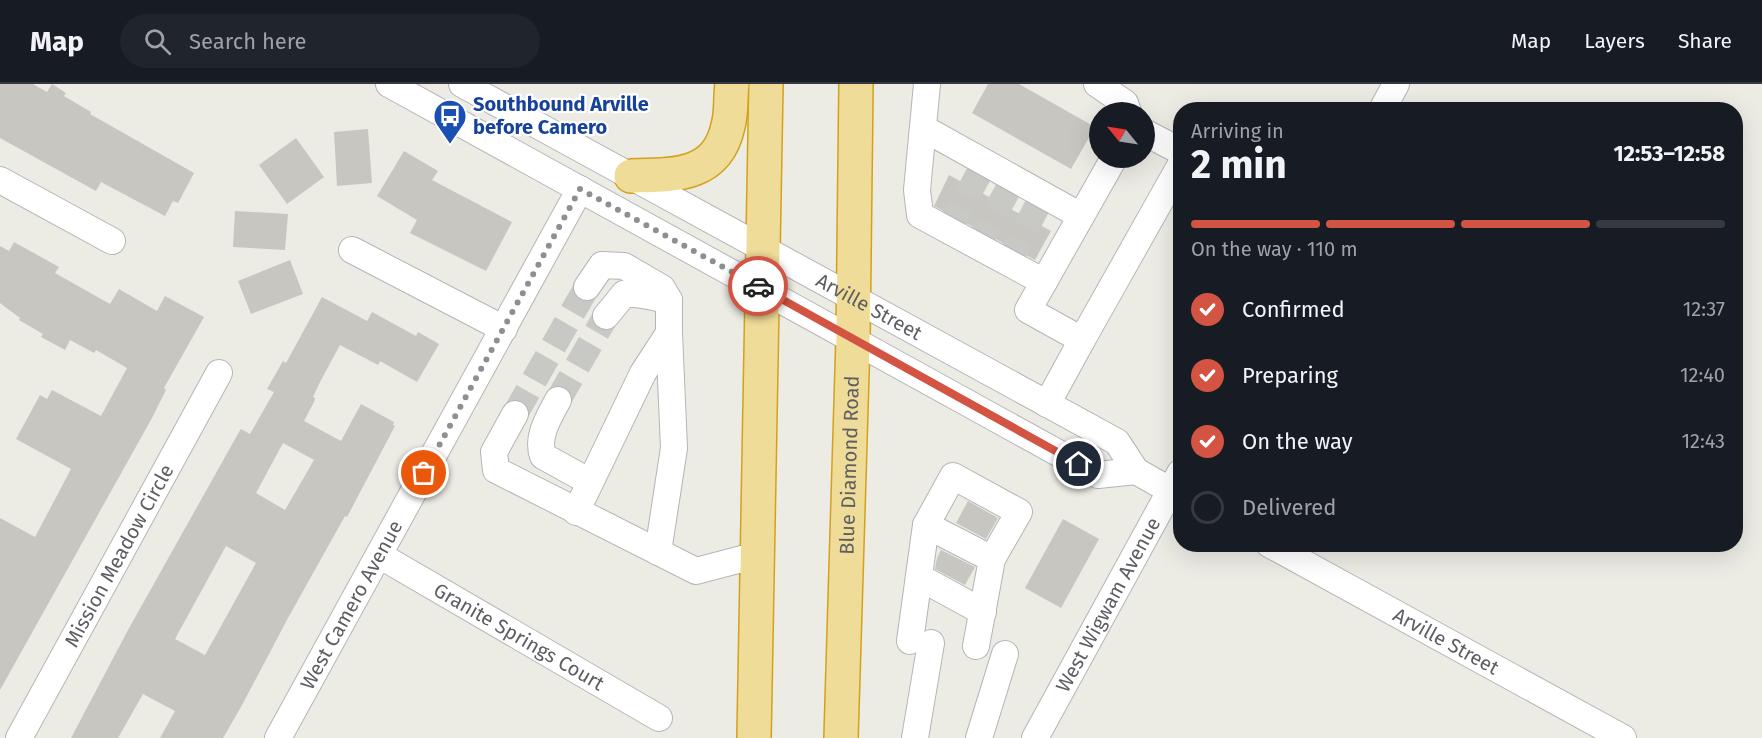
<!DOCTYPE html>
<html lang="en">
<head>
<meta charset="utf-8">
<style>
	:root { --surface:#171b24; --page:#20242c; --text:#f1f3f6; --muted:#9ea1a6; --line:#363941; --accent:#d35443 }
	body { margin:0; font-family:"Fira Sans",sans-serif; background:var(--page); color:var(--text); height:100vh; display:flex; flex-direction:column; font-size:22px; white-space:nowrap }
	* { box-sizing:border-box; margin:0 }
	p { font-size:20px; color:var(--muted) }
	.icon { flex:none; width:33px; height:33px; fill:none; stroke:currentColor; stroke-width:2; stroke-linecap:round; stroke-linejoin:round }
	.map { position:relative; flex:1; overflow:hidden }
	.details { position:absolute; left:1173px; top:18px; width:570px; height:450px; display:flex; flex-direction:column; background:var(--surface); border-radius:24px; box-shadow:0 6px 24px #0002 }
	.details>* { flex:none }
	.needle { width:39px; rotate:300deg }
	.fabs { position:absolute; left:1089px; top:18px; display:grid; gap:12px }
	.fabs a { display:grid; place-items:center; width:66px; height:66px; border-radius:50%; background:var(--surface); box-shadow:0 6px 24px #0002; font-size:30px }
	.pin { position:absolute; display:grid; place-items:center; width:51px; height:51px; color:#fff; margin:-26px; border:3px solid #fff; border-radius:50%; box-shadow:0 2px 6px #0007 }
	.courier { position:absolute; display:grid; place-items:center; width:60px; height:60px; margin:-30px; border:4px solid #d35443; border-radius:50%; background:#fff; color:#222; box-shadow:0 2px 8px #0007 }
	.head em { font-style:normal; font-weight:700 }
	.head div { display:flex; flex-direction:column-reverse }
	.head { display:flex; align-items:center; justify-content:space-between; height:102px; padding:0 18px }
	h1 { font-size:39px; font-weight:700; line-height:45px }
	.bar { display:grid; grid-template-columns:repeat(4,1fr); gap:9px 6px; align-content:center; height:72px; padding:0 18px }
	.bar i { height:8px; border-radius:4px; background:var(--line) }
	.bar .active { background:var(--accent) }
	.bar p { grid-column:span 4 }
	ol { padding:0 18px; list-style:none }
	li { display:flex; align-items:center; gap:18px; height:66px }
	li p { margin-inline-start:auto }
	li .icon { padding:6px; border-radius:50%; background:var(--accent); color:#fff; stroke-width:4 }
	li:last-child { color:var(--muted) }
	li i { width:33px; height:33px; border:3px solid var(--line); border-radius:50% }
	header { display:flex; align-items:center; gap:36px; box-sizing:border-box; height:84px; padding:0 30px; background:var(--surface); border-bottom:2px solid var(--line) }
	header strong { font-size:28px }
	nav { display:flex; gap:33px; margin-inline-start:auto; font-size:21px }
	.search { width:420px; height:54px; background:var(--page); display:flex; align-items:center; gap:15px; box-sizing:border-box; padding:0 21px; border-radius:33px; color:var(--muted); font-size:22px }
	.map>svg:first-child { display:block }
</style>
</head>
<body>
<header>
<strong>Map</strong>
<div class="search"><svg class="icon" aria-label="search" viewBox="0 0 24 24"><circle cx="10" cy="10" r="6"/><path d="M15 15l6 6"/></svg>Search here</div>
<nav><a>Map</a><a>Layers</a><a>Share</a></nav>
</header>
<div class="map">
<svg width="1762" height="654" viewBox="0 0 1762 654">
	<rect width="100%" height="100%" fill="#ecebe4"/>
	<path fill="#c8c6c0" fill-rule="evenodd" d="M0,0H33L47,8L52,0L66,9L64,12L91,28L90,30L194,89L178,119L173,117L165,132L101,98L96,107L0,54Z
		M988,0H1019L1095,43L1071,85L972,29Z
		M368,45L372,99L337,102L334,48Z
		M296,54L324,93L287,120L259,81Z
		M404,67L438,87L432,96L512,138L486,187L410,149L417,136L377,112Z
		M949,91L1051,147L1035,176L934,122Z
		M235,127L288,130L285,166L233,163Z
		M14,158L59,183L55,189L110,220L119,205L157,227L165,212L204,233L164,304L166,306L152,334L0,606V434L35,453L71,385L16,355L40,311L47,315L52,306L101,332L127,284L96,266L94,269L70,256L65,266L41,253L43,250L19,236L20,234L0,219V162L9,167Z
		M290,176L303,210L251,230L238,197Z
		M322,213L367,237L372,228L416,252L418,248L439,260L417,298L380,277L378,281L340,261L320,298L313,313L315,314L314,318L304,337L341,357L361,320L394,338L393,341L395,342L347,433L345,432L288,534L241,623L223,654H160L175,627L143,610L118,654H71L128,546L239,348L241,345L250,350L274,308L267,305L283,277L286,279ZM283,359L314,376L285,426L256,409ZM226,462L256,479L205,571L175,555Z
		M968,417L998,434L986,455L956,439Z
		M1063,435L1099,455L1061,524L1025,504Z
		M941,466L975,483L965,501L935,485L937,474Z"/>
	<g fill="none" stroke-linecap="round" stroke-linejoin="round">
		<path stroke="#c8c8c4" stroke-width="26" stroke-dasharray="26 13" stroke-linecap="butt" d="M948,146L985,79
			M977,162L1014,95
			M1008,179L1043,111
			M558,316L606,232
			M515,330L587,203"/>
		<g stroke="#b4b5b9" stroke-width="28">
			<g id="minor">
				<path d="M389,0L1098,391L1136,387"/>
				<path id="s1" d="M462,0L1117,358L1136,387L1180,412"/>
				<path d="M927,0L917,106L920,131L1044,198"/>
				<path d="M1097,0L1125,19L1128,28"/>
				<path d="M1382,26L1396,0"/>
				<path d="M923,44L1081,132"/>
				<path d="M1144,48L1180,67"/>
				<path d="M1114,74L1028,226L1082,256L1180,82"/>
				<path d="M0,96L112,157"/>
				<path d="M352,166L504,245"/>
				<path d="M587,203L602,181L624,182L662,204L669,216V249"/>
				<path d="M606,232L624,210C640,208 653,214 669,216"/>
				<path d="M558,316C549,333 536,353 543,372L590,398"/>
				<path d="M1047,320L1082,256"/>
				<path d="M515,330L494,368L496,386L696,487L757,471"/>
				<path d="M576,428L643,289L669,249L674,364L658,468"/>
				<path d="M926,441L953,392L1019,428L992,475"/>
				<path id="s2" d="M1269,460L1623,654"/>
				<path id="s3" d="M379,471L659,634"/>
				<path d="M919,493L983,528"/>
				<path d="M910,557L926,441L992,475L976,562"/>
				<path id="s4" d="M19,654L219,289"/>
				<path id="s5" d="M278,654L580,105"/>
				<path d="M915,654L931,559"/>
				<path d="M979,654L1005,570"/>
				<path id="s6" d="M1035,654L1180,389"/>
			</g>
		</g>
		<g stroke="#d3a11c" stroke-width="36">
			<g id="highway">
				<path d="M631,92C674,91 717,93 728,42C732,28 730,14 732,0"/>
				<path d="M754,654L766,0"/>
				<path id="s7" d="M841,654L853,255L856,0"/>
			</g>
		</g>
		<use href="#minor" stroke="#fff" stroke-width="26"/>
		<use href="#highway" stroke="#efdc98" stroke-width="33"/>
	</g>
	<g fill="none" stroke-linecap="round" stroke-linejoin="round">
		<path stroke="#8e8f90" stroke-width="6" stroke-dasharray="0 10.8" d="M424,389L580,105L758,202"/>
		<path stroke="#d35443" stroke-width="8" d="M758,202L1079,380"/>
	</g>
	<defs>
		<g id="bus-pin" transform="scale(1.725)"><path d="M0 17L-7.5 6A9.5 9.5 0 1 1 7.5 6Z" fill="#1a4fb4" stroke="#fff"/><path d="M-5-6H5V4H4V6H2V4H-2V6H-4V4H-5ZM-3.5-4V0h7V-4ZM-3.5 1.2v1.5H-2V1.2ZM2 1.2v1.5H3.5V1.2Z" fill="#fff"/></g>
	</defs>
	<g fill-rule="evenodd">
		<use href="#bus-pin" x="450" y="32"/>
	</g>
	<g text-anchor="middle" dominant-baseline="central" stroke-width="4.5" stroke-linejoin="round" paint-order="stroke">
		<g font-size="20" font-weight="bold" fill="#164399" stroke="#fff" text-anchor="start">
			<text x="473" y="20">Southbound Arville<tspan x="473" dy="23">before Camero</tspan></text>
		</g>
		<g font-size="20" fill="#5c5e62" stroke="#fff">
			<text stroke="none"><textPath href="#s1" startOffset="464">Arville Street</textPath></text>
			<text stroke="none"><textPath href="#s7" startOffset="273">Blue Diamond Road</textPath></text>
			<text stroke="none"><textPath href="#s4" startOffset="208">Mission Meadow Circle</textPath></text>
			<text stroke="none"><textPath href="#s5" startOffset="152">West Camero Avenue</textPath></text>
			<text stroke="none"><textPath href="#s6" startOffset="152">West Wigwam Avenue</textPath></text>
			<text stroke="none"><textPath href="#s3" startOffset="162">Granite Springs Court</textPath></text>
			<text stroke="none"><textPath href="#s2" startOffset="202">Arville Street</textPath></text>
		</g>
	</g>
</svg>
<div class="fabs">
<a><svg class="needle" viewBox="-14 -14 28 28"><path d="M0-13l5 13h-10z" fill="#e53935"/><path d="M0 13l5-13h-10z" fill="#9ea1a6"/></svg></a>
</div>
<div class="pin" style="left:424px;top:389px;background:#ea580c"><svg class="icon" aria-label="bag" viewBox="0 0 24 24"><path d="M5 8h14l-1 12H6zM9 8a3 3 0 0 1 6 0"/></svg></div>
<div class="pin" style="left:1079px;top:380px;background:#1f2937"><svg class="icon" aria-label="home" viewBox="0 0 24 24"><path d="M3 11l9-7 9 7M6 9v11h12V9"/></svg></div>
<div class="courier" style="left:758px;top:202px"><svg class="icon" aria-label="car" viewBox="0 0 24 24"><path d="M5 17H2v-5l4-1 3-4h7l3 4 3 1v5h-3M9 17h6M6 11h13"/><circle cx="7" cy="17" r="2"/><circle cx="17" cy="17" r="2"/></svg></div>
<section class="details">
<div class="head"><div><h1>2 min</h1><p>Arriving in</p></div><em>12:53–12:58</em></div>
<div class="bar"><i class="active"></i><i class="active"></i><i class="active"></i><i></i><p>On the way · 110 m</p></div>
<ol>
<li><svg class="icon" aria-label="check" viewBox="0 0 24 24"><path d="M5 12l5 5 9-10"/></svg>Confirmed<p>12:37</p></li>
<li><svg class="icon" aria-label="check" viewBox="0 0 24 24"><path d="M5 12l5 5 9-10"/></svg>Preparing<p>12:40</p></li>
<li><svg class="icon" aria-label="check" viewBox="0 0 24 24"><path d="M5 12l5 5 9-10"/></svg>On the way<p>12:43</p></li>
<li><i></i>Delivered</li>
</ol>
</section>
</div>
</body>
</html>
